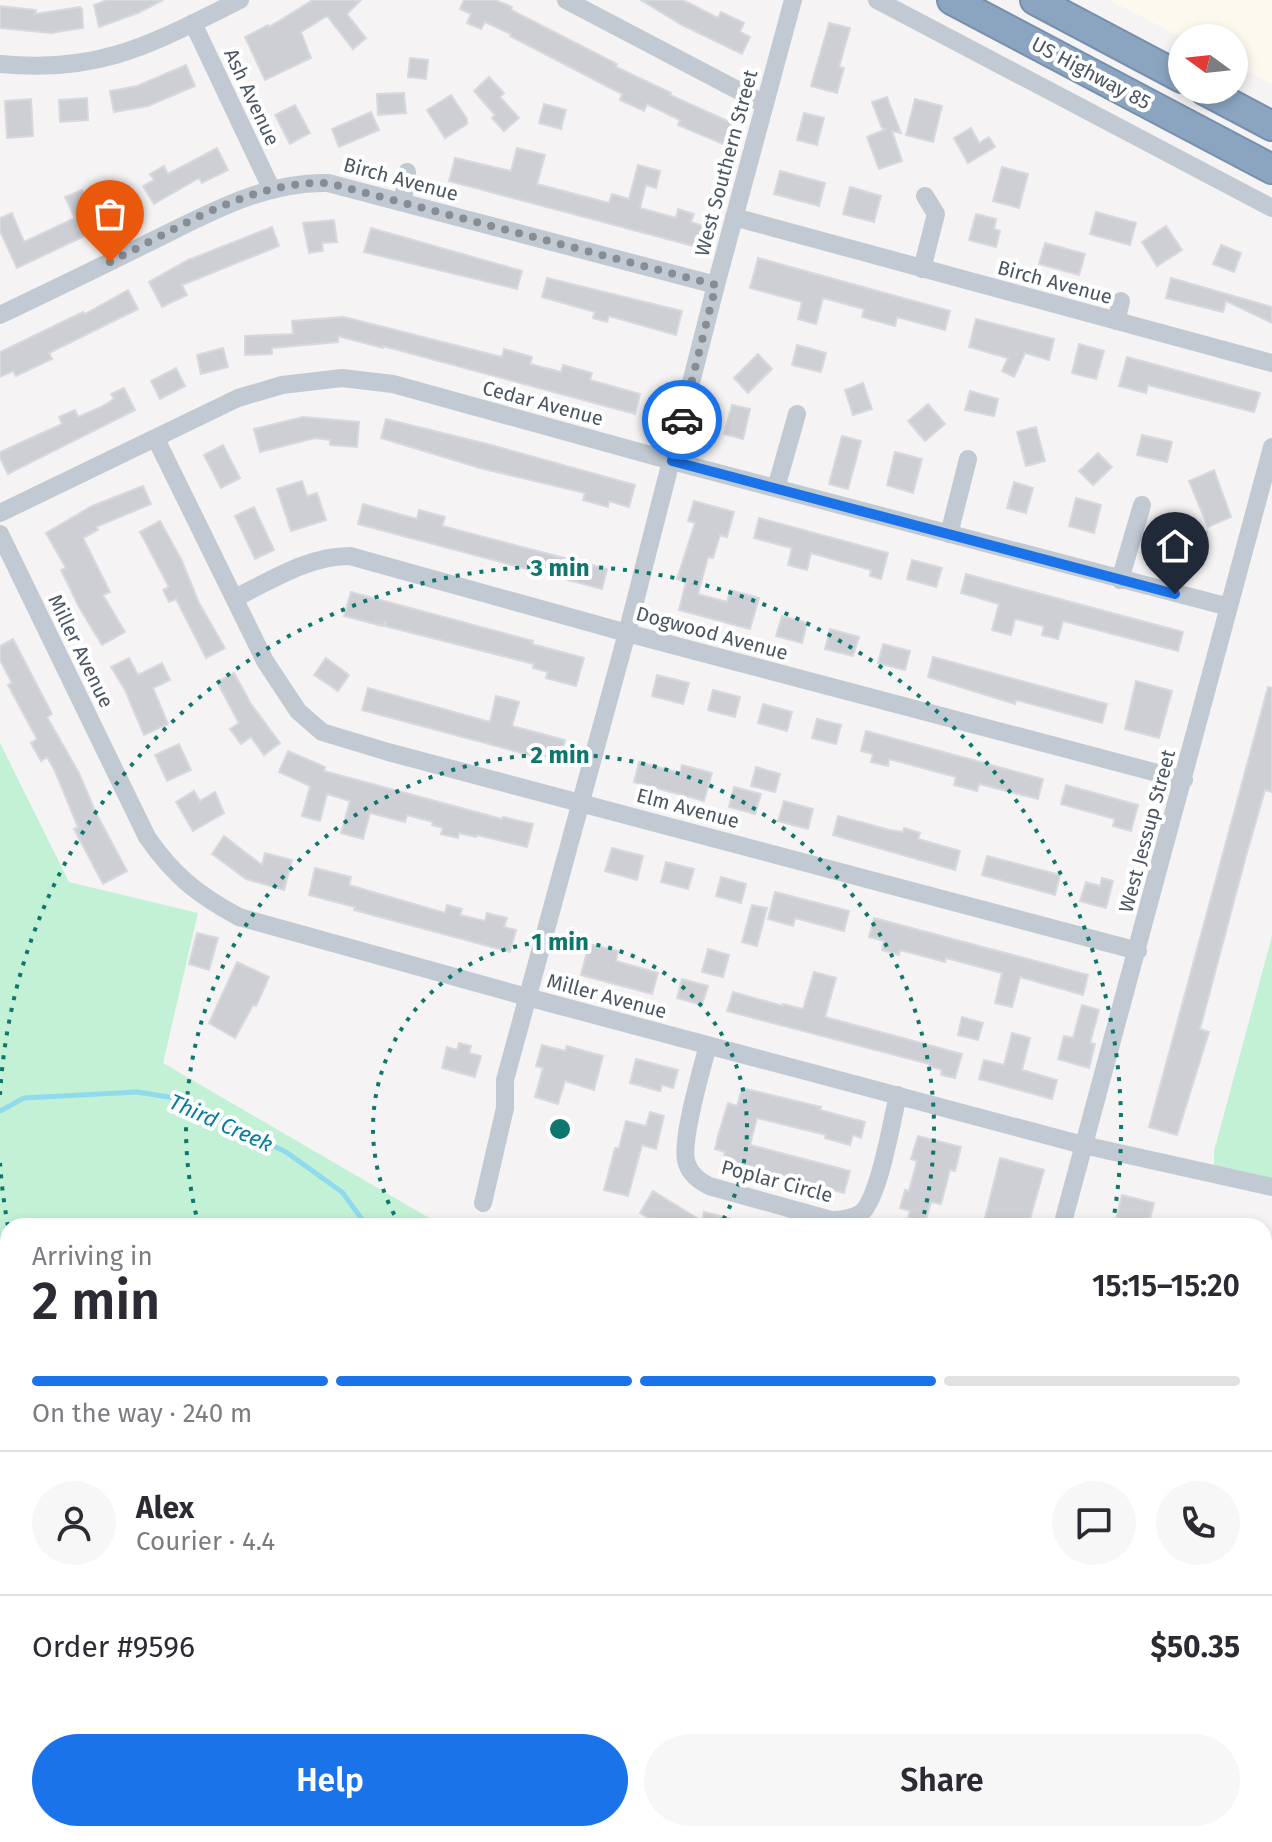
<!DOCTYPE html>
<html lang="en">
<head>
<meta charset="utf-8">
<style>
	:root { --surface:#fff; --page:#f7f7f7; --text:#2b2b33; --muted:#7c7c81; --line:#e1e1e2; --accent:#1a73e8 }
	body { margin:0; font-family:"Fira Sans",sans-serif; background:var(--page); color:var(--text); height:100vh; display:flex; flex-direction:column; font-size:30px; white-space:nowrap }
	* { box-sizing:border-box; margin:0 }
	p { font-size:26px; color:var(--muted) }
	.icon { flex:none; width:44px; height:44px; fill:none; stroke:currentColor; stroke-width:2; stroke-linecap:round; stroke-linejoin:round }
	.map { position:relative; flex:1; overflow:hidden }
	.details { position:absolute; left:0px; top:1218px; width:1272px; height:624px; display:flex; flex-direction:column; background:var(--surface); border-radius:24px 24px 0 0; box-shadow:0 4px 12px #0003 }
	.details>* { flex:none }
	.needle { width:52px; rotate:285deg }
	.fabs { position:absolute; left:1168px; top:24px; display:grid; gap:16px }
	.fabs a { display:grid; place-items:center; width:80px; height:80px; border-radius:50%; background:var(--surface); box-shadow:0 4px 12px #0003; font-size:40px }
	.pin { position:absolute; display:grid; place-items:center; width:68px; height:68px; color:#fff; margin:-82px -34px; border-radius:50% 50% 50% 0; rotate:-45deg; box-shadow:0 0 8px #0007 }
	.pin .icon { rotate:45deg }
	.courier { position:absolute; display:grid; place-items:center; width:80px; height:80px; margin:-40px; border:6px solid #1a73e8; border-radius:50%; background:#fff; color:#222; box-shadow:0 2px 10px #0007 }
	.headline em { font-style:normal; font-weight:600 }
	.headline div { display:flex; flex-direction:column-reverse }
	.headline { display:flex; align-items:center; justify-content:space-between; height:136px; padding:0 32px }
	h1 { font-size:52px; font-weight:600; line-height:60px }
	.bar { display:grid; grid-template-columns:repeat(4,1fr); gap:12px 8px; align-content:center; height:96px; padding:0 32px }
	.bar i { height:10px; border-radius:6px; background:var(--line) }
	.bar .active { background:var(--accent) }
	.bar p { grid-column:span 4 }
	.line { display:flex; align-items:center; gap:20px; padding:0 32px; border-top:2px solid var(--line) }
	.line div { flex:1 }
	.round { display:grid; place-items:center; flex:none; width:84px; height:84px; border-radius:42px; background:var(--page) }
	.cta { display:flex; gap:16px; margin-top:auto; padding:16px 32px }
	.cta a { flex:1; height:92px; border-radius:48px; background:var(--accent); color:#fff; font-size:32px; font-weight:600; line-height:92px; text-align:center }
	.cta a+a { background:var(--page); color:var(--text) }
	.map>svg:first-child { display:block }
</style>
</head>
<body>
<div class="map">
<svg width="1272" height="1842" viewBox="0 0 1272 1842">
	<rect width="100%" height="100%" fill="#f5f3f3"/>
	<path fill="#fdf9ef" d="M1109,0H1272V84L1234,64V38H1183Z"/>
	<path fill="#c3f1d5" d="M0,743L69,882L198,913L163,1063L443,1226H8V1289L0,1292Z
		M1272,936V1187L1214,1174V1151Z
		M1264,1436L1272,1439L1271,1842H1105L1104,1834H1264Z"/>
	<path fill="#90daee" d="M8,1289V1834H1104L1105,1842H0V1292Z"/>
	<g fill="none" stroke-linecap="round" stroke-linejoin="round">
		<path stroke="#90daee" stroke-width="5" d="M0,1111L24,1098L137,1092L175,1098L286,1152L342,1192L367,1226
			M1264,1445L1272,1447
			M1218,1842L1219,1834"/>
	</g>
	<path fill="#cdcfd5" stroke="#d7d9de" stroke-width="2" d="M107,0H163L138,13L99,27L94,5Z
		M313,0H361L347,14L366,38L353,49L327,16L301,32L311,58L265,80L245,37L268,25L269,27Z
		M464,0H495L512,7L511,10L617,64L616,67L671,93L670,95L732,123L723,144L678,125L680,120L647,104L644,111L620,100L622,94L510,36L511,34L485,22L481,29L467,23L471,14L460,9Z
		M641,0H683L718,18L721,12L744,23L740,32L750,37L742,54L682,25Z
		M0,6L36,10L35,14L80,7L82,9L83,28L51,33L0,28Z
		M829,23L850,28L839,67L844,68L837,93L811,86Z
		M410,58L428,60L426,79L408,77Z
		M186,65L195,86L148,106L114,112L110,91L137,86Z
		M489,77L504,93L500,97L519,118L504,131L492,118L495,115L474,91Z
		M404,93L406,113L378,115L377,94Z
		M451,95L467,119V124L445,138L427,110Z
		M887,97L901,133L892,131L902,161L879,169L867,137L886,129L882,128L872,102Z
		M87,98L88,120L60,122L59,100Z
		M31,99L33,136L7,138L5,101Z
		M915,99L942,106L933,142L906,135Z
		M544,104L566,110L561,129L539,123Z
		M295,105L310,133L290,144L275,115Z
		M371,112L379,130L339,147L332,129Z
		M804,113L824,118L817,145L797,140Z
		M971,128L979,143L989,137L995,147L968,163L954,138Z
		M217,148L228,170L202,183L199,178L154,204L143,186L154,180L150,174L164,166L168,174Z
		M517,148L545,155L537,184L609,203L612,194L629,199L638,165L660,171L656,188L646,185L640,208L676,218L678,209L694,214L691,222L703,226L697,247L449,181L455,158L511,171Z
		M1002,167L1028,174L1019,208L993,201Z
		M780,171L825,183L819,206L774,194Z
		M850,187L881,196L874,222L843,214Z
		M119,188L131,214L17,268L0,231V218L12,213L24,242L75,218L65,197L82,190L88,202Z
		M1096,212L1136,223L1130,245L1090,234Z
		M976,214L996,219L994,229L1000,231L996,247L969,240Z
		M334,220L337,242L322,243L323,251L309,253L303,223Z
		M1166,226L1182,250L1157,266L1142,242Z
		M272,227L279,246L182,285L187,295L162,307L149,282L188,260Z
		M371,228L522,271L517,289L364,252Z
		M1045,243L1085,254L1079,275L1039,264Z
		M1221,245L1241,253L1234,272L1213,264Z
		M758,258L950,311L945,330L897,317L895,326L862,317L864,309L823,298L816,324L798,319L802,302L750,288Z
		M547,278L682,311L676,335L609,316L607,322L593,318L595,312L542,297Z
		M1171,278L1272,307V323L1226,301L1223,312L1166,298Z
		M128,290L138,309L49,353L52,359L16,376L13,371L0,377V352L83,312L85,314Z
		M344,317L502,357L504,349L532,357L530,364L561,372L563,365L592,373L590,380L640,394L635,414L383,346V348L338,336V342L272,348V354L245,355V336L293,334L292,321Z
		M976,319L1054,339L1049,360L1025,353L1014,377L1002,371L1008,358L969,347Z
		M1079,344L1104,351L1096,379L1072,373Z
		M797,345L826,353L821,372L792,365Z
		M223,348L228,367L201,374L197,355Z
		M758,354L772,369L748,393L734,378Z
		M1127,357L1260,393L1254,412L1148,385L1146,393L1119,386Z
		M176,368L185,386L160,399L151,381Z
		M863,383L872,409L853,415L845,390Z
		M124,388L135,410L8,474L0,458V452L62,424L59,417L75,410L78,417L101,407L114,399L111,394Z
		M970,391L998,399L994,416L965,410Z
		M928,404L945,424L925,441L908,421Z
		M732,405L750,409L743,439L724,434Z
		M303,417L359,422L357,447L330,445V440L315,438L260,452L254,429Z
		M386,419L487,444L635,485L629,507L609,501L608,507L583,500L585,493L480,468L381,438Z
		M1036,427L1045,461L1026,466L1017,432Z
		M1142,435L1172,442L1167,462L1137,455Z
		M842,436L861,441L848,489L829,484Z
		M223,445L240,478L221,488L204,455Z
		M895,452L922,459L913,493L887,485Z
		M1098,453L1112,467L1093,485L1079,471Z
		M1214,470L1231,517L1208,527L1189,481Z
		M302,481L307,496L317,493L326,520L291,531L277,489Z
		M1014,482L1033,488L1026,513L1007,508Z
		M143,486L151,504L96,527L98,530L83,538L110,592L103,595L125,632L102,645L79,607L61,570L66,568L46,533L92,506Z
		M1076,498L1101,505L1094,533L1069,526Z
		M694,501L734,512L727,537L720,535L713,558L708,557L698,594L727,602L730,590L759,598L750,629L679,610L686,582L677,579L695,523L688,521Z
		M363,504L417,519L419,510L445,517L442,526L607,569L602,589L358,524Z
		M254,507L274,550L255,559L235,516Z
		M759,518L888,553L881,579L870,576L871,570L811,553L807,570L788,565L792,548L754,538Z
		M160,521L181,559L199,603L225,648L206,658L176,599L169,602L163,590L169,587L140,532Z
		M1188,527L1207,532L1200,560L1181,555Z
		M912,560L942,568L936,587L907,579Z
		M966,574L1183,632L1178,651L1063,621L1058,639L1042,635L1044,626L1015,619L1011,635L992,630L999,604L961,593Z
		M351,592L533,641L532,644L584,658L576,686L546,678L548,672L533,668L534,664L385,626L386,621L383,626L344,616Z
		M782,616L807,623L802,643L776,636Z
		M830,629L859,637L853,656L825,649Z
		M13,639L52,714L47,717L79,773L95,811L127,871L103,884L74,829L78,827L54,769L47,757L41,761L31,743L37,739L8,685L12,683L0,660V646Z
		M883,644L910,651L905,670L878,663Z
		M933,657L1107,704L1102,723L1016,700L1015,704L928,677Z
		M129,658L138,675L162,663L170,680L153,688L168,724L144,735L125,690L111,667Z
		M326,658L349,675L338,691L314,675Z
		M234,673L251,704L280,743L264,755L251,737L241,744L230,729L239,723L217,682Z
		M657,675L689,683L683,704L652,696Z
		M1136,681L1172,691L1159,738L1125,729Z
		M1268,687L1272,688V792L1265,790L1246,856L1200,1029L1209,1032L1177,1135L1149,1127Z
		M368,688L490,722L496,696L519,702L512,726L565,740L559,763L362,710Z
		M713,690L740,697L735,717L708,710Z
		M763,704L792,712L787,731L758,723Z
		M817,719L841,725L836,744L812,738Z
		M866,731L1043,779L1038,799L979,784L977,791L954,785L956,777L889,759L888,766L871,762L873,754L861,751Z
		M179,744L191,770L167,781L155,755Z
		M288,751L325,767L324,771L502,819L503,817L533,824L527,847L477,835L476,837L459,833L458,838L441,834L443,828L432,825L433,822L407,815L405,822L370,813L363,839L341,833L350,801L327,794L320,821L302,816L310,786L279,772Z
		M639,762L680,773L682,765L712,773L704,801L634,782Z
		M756,767L780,774L775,792L751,786Z
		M1066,785L1138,805L1131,831L1113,826L1115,819L1061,804Z
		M734,787L761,794L755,814L729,807Z
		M194,791L200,801L215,792L224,813L193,831L176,802Z
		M784,801L813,809L808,829L778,821Z
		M838,816L890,830L903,832L904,828L920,833L918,839L960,851L955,870L833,835Z
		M224,836L262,865L265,853L292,860L284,890L246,879L212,854Z
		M612,848L643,856L637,880L605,871Z
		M987,856L1060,875L1055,895L982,875Z
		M666,862L694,869L688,889L661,882Z
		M315,868L351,877L349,885L445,913L447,905L462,909L460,915L485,921L487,913L507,918L504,927L516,930L510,952L354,910L355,907L309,895Z
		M721,877L746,884L741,903L716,896Z
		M1102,878L1113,881L1106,908L1080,901L1086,882L1100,886Z
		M775,892L849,911L844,931L795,918L793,926L768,919Z
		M752,905L767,908L757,946L742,942Z
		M874,918L1088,975L1083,995L1020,977L1012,1007L995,1003L1002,973L946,958L945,962L900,950L899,955L882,950L884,941L869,937Z
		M197,933L218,938L209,970L189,964Z
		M589,944L618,951L616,961L658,973L652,994L581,975Z
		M708,949L729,955L723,977L702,972Z
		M237,962L269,977L256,1006L253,1005L235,1038L209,1023Z
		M814,972L836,978L825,1017L962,1054L955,1078L941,1075L942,1070L929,1066V1064L727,1011L733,992L783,1006V1004L803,1009Z
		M682,979L708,986L702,1005L677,998Z
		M1082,1005L1099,1010L1090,1043L1095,1044L1089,1068L1058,1059L1064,1036L1073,1038Z
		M962,1017L983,1023L978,1040L958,1035Z
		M1012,1033L1030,1038L1022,1070L1057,1080L1052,1099L979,1079L984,1060L1004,1065Z
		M459,1043L471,1046L469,1053L481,1056L475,1077L442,1068L447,1047L457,1050Z
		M542,1045L565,1051L567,1046L603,1056L594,1090L565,1081L558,1104L535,1097L543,1068L536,1066Z
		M636,1059L678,1070L673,1088L662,1085L660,1091L630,1083Z
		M742,1088L821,1107L820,1110L865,1122L861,1138L853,1135L850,1145L825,1138L826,1135L757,1118L750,1145L850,1171L844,1193L723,1161L725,1152L715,1149L718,1136L728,1103L737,1106Z
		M650,1112L664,1116L656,1149L642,1145L628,1196L604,1190L615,1148H619L626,1121L646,1126Z
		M918,1136L961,1147L955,1171L950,1170L941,1204L931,1202L924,1226H906L910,1211L900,1208L905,1190L909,1191L917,1161L911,1159Z
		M1000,1158L1044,1170L1028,1226H983Z
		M653,1191L702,1221L704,1212L744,1222L743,1226H662L640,1213Z
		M1122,1195L1154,1203L1148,1226H1126L1128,1222L1116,1219Z"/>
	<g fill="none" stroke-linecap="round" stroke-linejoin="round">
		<g stroke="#7690ad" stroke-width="32">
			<path id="highway" d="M952,0L1272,169
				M1035,0L1182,78
				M1204,90L1272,126"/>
		</g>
		<path stroke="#c1cad2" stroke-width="18" d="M566,0L764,104
			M877,0L1272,208
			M193,23L272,190
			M0,64C101,74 153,43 240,0
			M403,202L407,172
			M734,217L1272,363
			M922,269L936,214L925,196
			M0,315C48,292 96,269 144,245C202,217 262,181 328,183L716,285
			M1116,321L1121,301
			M156,439L265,661L298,711L322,732L388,752L1138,951
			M776,488L797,414
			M0,513L238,398L282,385L342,378L393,384L672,461L1229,607
			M0,534L147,837C174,876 198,895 239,917L527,997L1083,1145L1272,1187
			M949,534L968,459
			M1120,580L1142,505
			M235,598C272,580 308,556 350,556L627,633L1184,780
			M708,1045C702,1069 679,1144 687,1164C691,1175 699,1181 709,1186L831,1220C842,1220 852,1219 861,1213C879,1199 892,1120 898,1095
			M483,1203L505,1108V1080L627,633L716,285L793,0
			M1062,1226L1272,447"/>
		<use href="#highway" stroke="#8ba5c1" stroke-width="28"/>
	</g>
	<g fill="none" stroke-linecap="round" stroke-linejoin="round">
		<path stroke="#868d94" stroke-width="8" stroke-dasharray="0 14.4" d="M110,262C177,229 251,180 328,183L716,285L682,420"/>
		<path stroke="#1a73e8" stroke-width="10" d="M682,420L672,461L1175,594"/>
	</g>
	<g fill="none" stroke="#0f766e" stroke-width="4" stroke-dasharray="4 8">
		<path d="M400 1225A187 187 0 1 1 720 1225"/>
		<path d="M199 1226A374 374 0 1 1 921 1226"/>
		<path d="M8 1226A561 561 0 0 1 0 1163M0 1095A561 561 0 1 1 1113 1222"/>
	</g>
	<g text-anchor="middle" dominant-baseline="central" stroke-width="8" stroke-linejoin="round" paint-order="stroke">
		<g font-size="20" fill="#4a5661" stroke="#fff">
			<text transform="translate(1091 73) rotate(28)">US Highway 85</text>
			<text transform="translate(252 97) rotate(65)">Ash Avenue</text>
			<text transform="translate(726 163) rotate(-75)">West Southern Street</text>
			<text transform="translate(401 179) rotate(15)">Birch Avenue</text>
			<text transform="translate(1055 282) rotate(15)">Birch Avenue</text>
			<text transform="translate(543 403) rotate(15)">Cedar Avenue</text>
			<text transform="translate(712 633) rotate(15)">Dogwood Avenue</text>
			<text transform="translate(81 651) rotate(64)">Miller Avenue</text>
			<text transform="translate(688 808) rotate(15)">Elm Avenue</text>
			<text transform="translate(1147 831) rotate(-75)">West Jessup Street</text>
			<text transform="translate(607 996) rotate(15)">Miller Avenue</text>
			<text transform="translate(777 1181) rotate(15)">Poplar Circle</text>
		</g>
		<g font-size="22" font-style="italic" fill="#0c7c9b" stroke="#fff">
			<text transform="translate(221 1123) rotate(24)">Third Creek</text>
		</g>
	</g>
	<circle cx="560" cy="1129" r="12" fill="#0f766e" stroke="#fff" stroke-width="4"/>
	<g font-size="24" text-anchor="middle" font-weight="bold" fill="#0f766e" stroke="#fff" stroke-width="8" stroke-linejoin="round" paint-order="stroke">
		<text x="560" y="576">3 min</text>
		<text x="560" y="763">2 min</text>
		<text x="560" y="950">1 min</text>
	</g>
</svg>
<div class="fabs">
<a><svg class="needle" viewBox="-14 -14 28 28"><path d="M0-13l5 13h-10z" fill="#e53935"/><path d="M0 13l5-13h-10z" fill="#7c7c81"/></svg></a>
</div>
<div class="pin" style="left:110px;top:262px;background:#ea580c"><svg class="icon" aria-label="bag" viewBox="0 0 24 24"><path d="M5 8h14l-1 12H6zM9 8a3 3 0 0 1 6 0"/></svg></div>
<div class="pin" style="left:1175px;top:594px;background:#1f2937"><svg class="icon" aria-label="home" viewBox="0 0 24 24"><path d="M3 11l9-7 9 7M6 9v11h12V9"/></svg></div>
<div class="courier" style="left:682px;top:420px"><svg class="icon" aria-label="car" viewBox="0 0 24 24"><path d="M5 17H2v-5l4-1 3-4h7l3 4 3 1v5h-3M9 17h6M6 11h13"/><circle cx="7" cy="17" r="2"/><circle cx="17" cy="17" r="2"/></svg></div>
<section class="details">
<div class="headline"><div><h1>2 min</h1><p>Arriving in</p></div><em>15:15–15:20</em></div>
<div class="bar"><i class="active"></i><i class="active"></i><i class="active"></i><i></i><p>On the way · 240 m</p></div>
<div class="line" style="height:144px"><a class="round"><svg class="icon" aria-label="person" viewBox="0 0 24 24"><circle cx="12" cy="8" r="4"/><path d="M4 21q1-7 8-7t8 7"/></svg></a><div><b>Alex</b><p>Courier · 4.4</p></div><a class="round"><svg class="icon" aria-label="chat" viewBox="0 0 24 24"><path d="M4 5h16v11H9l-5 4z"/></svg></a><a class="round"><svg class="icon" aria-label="phone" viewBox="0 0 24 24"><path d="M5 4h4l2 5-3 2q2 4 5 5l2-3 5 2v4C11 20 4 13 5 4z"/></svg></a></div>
<div class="line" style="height:104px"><div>Order #9596</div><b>$50.35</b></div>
<div class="cta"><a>Help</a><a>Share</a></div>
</section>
</div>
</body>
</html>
